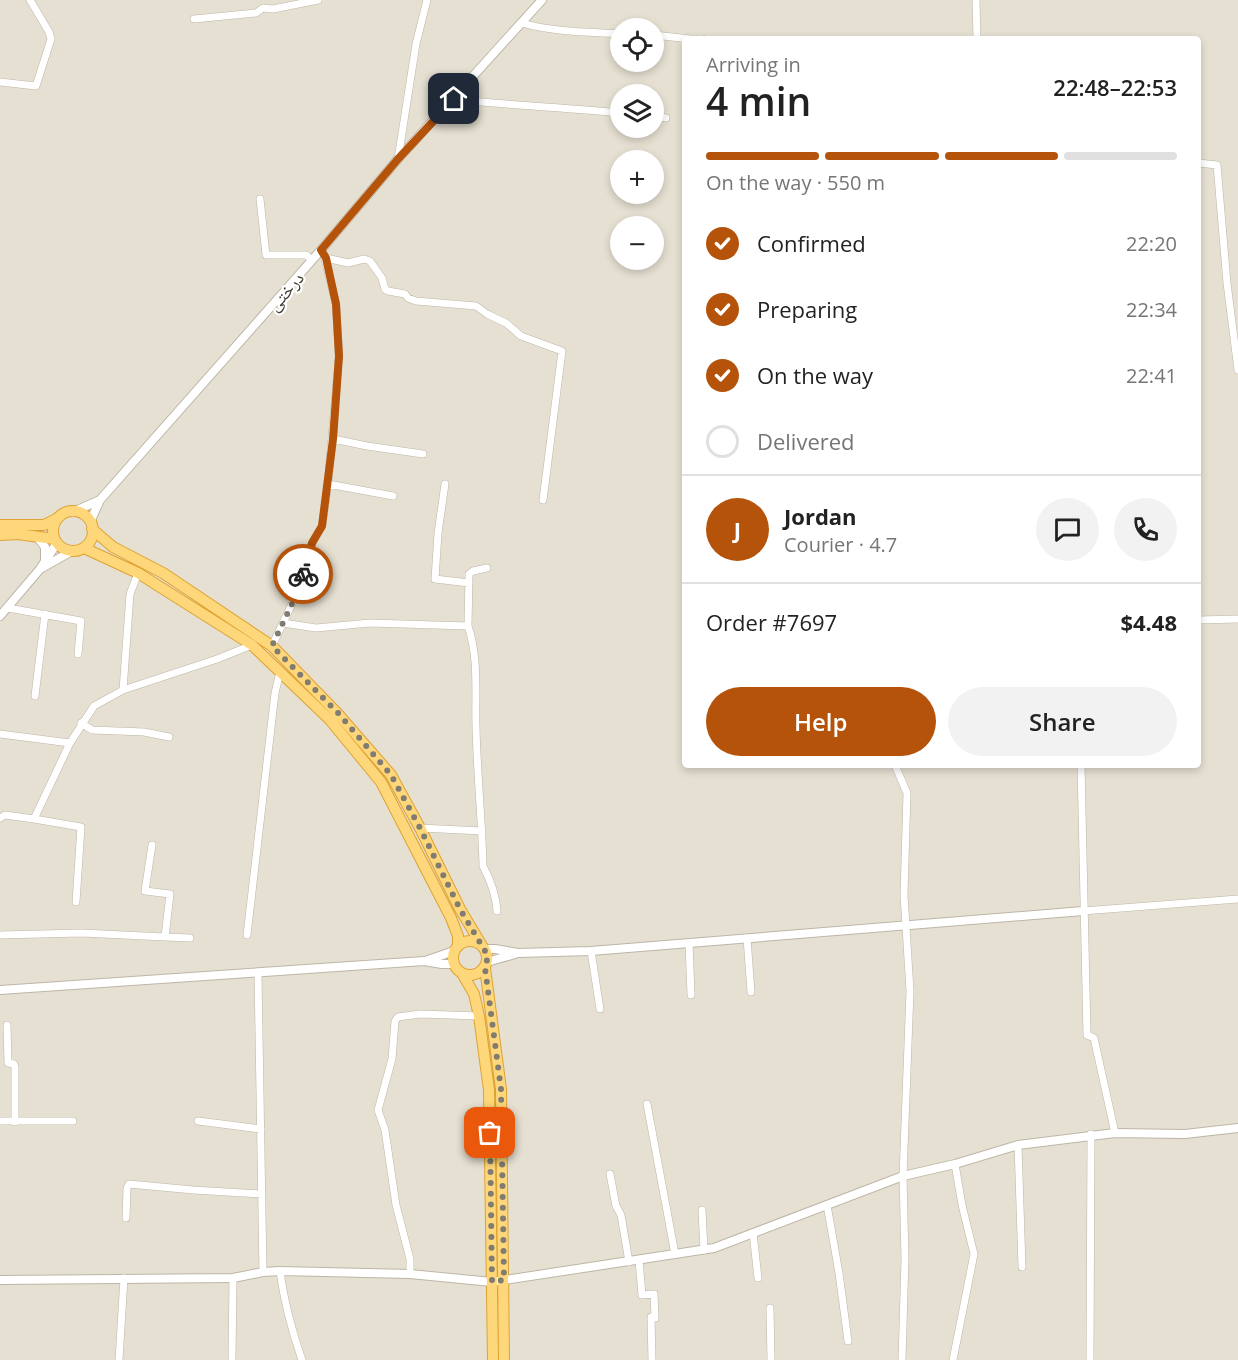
<!DOCTYPE html>
<html lang="en">
<head>
<meta charset="utf-8">
<style>
	:root { --surface:#fff; --page:#f2f2f2; --text:#222; --muted:#767676; --line:#e0e0e0; --accent:#b45309 }
	body { margin:0; font-family:"Open Sans","Noto Naskh Arabic",sans-serif; background:var(--page); color:var(--text); height:100vh; display:flex; flex-direction:column; font-size:22px; white-space:nowrap }
	* { box-sizing:border-box; margin:0 }
	p { font-size:20px; color:var(--muted) }
	.icon { flex:none; width:33px; height:33px; fill:none; stroke:currentColor; stroke-width:2; stroke-linecap:round; stroke-linejoin:round }
	.map { position:relative; flex:1; overflow:hidden }
	.drawer { position:absolute; left:682px; top:36px; width:519px; height:732px; display:flex; flex-direction:column; background:var(--surface); border-radius:6px; box-shadow:0 3px 9px #0003 }
	.drawer>* { flex:none }
	.tools { position:absolute; left:610px; top:18px; display:grid; gap:12px }
	.tools a { display:grid; place-items:center; width:54px; height:54px; border-radius:50%; background:var(--surface); box-shadow:0 3px 9px #0003; font-size:30px }
	.pin { position:absolute; display:grid; place-items:center; width:51px; height:51px; color:#fff; margin:-26px; border-radius:12px; box-shadow:0 3px 9px #0006 }
	.courier { position:absolute; display:grid; place-items:center; width:60px; height:60px; margin:-30px; border:4px solid #b45309; border-radius:50%; background:#fff; color:#222; box-shadow:0 2px 8px #0007 }
	.headline em { font-style:normal; font-weight:600 }
	.headline div { display:flex; flex-direction:column-reverse }
	.headline { display:flex; align-items:center; justify-content:space-between; height:102px; padding:0 24px }
	h1 { font-size:39px; font-weight:600; line-height:45px }
	.bar { display:grid; grid-template-columns:repeat(4,1fr); gap:9px 6px; align-content:center; height:72px; padding:0 24px }
	.bar i { height:8px; border-radius:4px; background:var(--line) }
	.bar .current { background:var(--accent) }
	.bar p { grid-column:span 4 }
	.line { display:flex; align-items:center; gap:15px; padding:0 24px; border-top:2px solid var(--line) }
	.line div { flex:1 }
	.round { display:grid; place-items:center; flex:none; width:63px; height:63px; border-radius:32px; background:var(--page) }
	ol { padding:0 24px; list-style:none }
	li { display:flex; align-items:center; gap:18px; height:66px }
	li p { margin-inline-start:auto }
	li .icon { padding:6px; border-radius:50%; background:var(--accent); color:#fff; stroke-width:4 }
	li:last-child { color:var(--muted) }
	li i { width:33px; height:33px; border:3px solid var(--line); border-radius:50% }
	.primary-button { display:flex; gap:12px; margin-top:auto; padding:12px 24px }
	.primary-button a { flex:1; height:69px; border-radius:36px; background:var(--accent); color:#fff; font-size:24px; font-weight:600; line-height:69px; text-align:center }
	.primary-button a+a { background:var(--page); color:var(--text) }
	.map>svg:first-child { display:block }
</style>
</head>
<body>
<div class="map">
<svg width="1238" height="1360" viewBox="0 0 1238 1360">
	<rect width="100%" height="100%" fill="#f2eee4"/>
	<path fill="#e6e0d2" fill-rule="evenodd" d="M0,0H1238V1360H0ZM621,28H654V62H621ZM686,39H1198V765H686ZM621,94H654V128H621ZM621,160H654V194H621ZM621,226H654V260H621Z"/>
	<g fill="none" stroke-linecap="round" stroke-linejoin="round">
		<g stroke="#bdb6a7" stroke-width="8">
			<path id="minor" d="M976,0L977,39
				M194,19L256,13L263,8L273,9L318,0
				M522,23C553,32 588,32 621,34
				M654,35L690,39
				M698,39H703
				M0,82L36,86L51,39L49,32L30,0
				M454,99C510,106 565,107 621,113
				M654,116L666,118
				M398,159L416,44L427,0
				M1198,163L1217,165L1227,283L1238,370
				M260,199L266,255H306L312,260
				M326,258L348,263L364,259L370,261L382,278L385,289L388,291L405,294L408,298L416,301L476,306L487,314L506,323L521,336L562,351L543,500
				M333,439L367,446L423,454
				M328,484L393,496
				M445,484L438,533L435,579L469,583
				M8,608L81,621L78,654
				M1198,620L1238,619
				M283,623L316,628L370,623L468,626C479,658 475,694 476,727C477,774 482,820 483,866C491,881 496,894 497,911
				M468,626L469,574L473,571L487,568
				M272,646L299,589L312,543L322,526L328,484L339,356L336,304L324,255
				M123,690L130,594L138,573
				M35,696L45,614
				M81,723L92,730L144,732L169,737
				M0,734L70,743
				M895,765L907,793L904,895L910,991L903,1176L905,1259L902,1360
				M1081,765L1087,1035L1094,1038L1115,1133
				M0,818L5,815L34,819L70,743L94,706L123,690L217,659L252,645
				M34,819L81,827L76,902
				M420,828L482,831
				M1083,911L1238,899
				M0,935L82,933L165,937L170,894L145,891L152,845
				M247,935L275,693L280,672
				M165,937L190,938
				M747,938L751,992
				M689,943L691,995
				M591,951L600,1009
				M258,974L263,1272
				M7,1025L8,1063L14,1064L15,1067V1122
				M647,1104L675,1254
				M0,1121H73
				M198,1121L261,1129
				M1018,1145L1022,1267
				M610,1174L616,1206L621,1215L629,1262
				M827,1205L839,1273L848,1341
				M702,1210L704,1250
				M126,1218L127,1188L129,1184L193,1190L262,1194
				M753,1233L758,1278
				M639,1260L642,1295L654,1294L655,1318L651,1317L652,1360
				M280,1271C284,1302 292,1331 302,1360
				M410,1274V1259L396,1205L385,1130L378,1110L392,1059L395,1021L398,1017L420,1014L479,1016
				M770,1308L771,1360
				M119,1360L124,1278
				M232,1360L233,1278
				M953,1360L974,1254L962,1205L955,1164
				M1090,1360L1091,1134"/>
		</g>
		<g stroke="#bdb6a7" stroke-width="10">
			<path id="tertiary" d="M73,512L100,500L321,250L398,159L542,0
				M90,522L100,500
				M37,537L45,547V561
				M40,569L57,543
				M0,616L40,569L72,551
				M486,949H495L518,953L591,951L1083,911
				M425,961L454,951
				M487,962L515,954
				M0,990L424,961L442,964H454
				M0,1280L233,1278L263,1272L280,1271L410,1274L492,1282L714,1248L903,1176L955,1164L1018,1145L1115,1133L1185,1134L1238,1128"/>
		</g>
		<g stroke="#dda233" stroke-width="12">
			<path id="trunk" d="M53 531a20 20 0 1 1 40 0a20 20 0 1 1-40 0Z
				M0,525H44L56,519
				M92,529L113,547L163,573L272,646L338,714L391,775L420,828L460,909L481,944
				M0,535L18,534L54,539
				M84,548L138,573L252,645L330,720L381,782L451,918L458,936V946
				M453 958a17 17 0 1 1 34 0a17 17 0 1 1-34 0Z
				M485,968L501,1089L504,1360
				M462,973L474,994L479,1016L489,1090L493,1360"/>
		</g>
		<use href="#minor" stroke="#fff" stroke-width="7"/>
		<use href="#tertiary" stroke="#fff" stroke-width="8"/>
		<use href="#trunk" stroke="#fed77a" stroke-width="10"/>
	</g>
	<g fill="none" stroke-linecap="round" stroke-linejoin="round">
		<path stroke="#817c72" stroke-width="6" stroke-dasharray="0 10.8" d="M303,574L299,589L272,646L339,714L391,775L420,828L460,909L488,956L485,968L501,1089L504,1280L492,1282L490,1133"/>
		<path stroke="#b45309" stroke-width="8" d="M303,574L312,543L322,526L333,439L339,356L336,304L326,258L321,250L398,159L454,99"/>
	</g>
	<g text-anchor="middle" dominant-baseline="central" stroke-width="4.5" stroke-linejoin="round" paint-order="stroke">
		<g font-size="18" fill="#443e34" stroke="#fff">
			<text transform="translate(285 291) rotate(-49)">درختی</text>
		</g>
	</g>
</svg>
<div class="tools">
<a><svg class="icon" aria-label="locate" viewBox="0 0 24 24"><circle cx="12" cy="12" r="6"/><path d="M12 2v4M12 18v4M2 12h4M18 12h4"/></svg></a>
<a><svg class="icon" aria-label="layers" viewBox="0 0 24 24"><path d="M12 4l9 5-9 5-9-5zM3 14l9 5 9-5"/></svg></a>
<a>+</a>
<a>−</a>
</div>
<div class="pin" style="left:490px;top:1133px;background:#ea580c"><svg class="icon" aria-label="bag" viewBox="0 0 24 24"><path d="M5 8h14l-1 12H6zM9 8a3 3 0 0 1 6 0"/></svg></div>
<div class="pin" style="left:454px;top:99px;background:#1f2937"><svg class="icon" aria-label="home" viewBox="0 0 24 24"><path d="M3 11l9-7 9 7M6 9v11h12V9"/></svg></div>
<div class="courier" style="left:303px;top:574px"><svg class="icon" aria-label="bike" viewBox="0 0 24 24"><circle cx="6" cy="16" r="4"/><circle cx="18" cy="16" r="4"/><path d="M6 16l4-8h5l3 8M10 8l3 8H6M13 5h3"/></svg></div>
<section class="drawer">
<div class="headline"><div><h1>4 min</h1><p>Arriving in</p></div><em>22:48–22:53</em></div>
<div class="bar"><i class="current"></i><i class="current"></i><i class="current"></i><i></i><p>On the way · 550 m</p></div>
<ol>
<li><svg class="icon" aria-label="check" viewBox="0 0 24 24"><path d="M5 12l5 5 9-10"/></svg>Confirmed<p>22:20</p></li>
<li><svg class="icon" aria-label="check" viewBox="0 0 24 24"><path d="M5 12l5 5 9-10"/></svg>Preparing<p>22:34</p></li>
<li><svg class="icon" aria-label="check" viewBox="0 0 24 24"><path d="M5 12l5 5 9-10"/></svg>On the way<p>22:41</p></li>
<li><i></i>Delivered</li>
</ol>
<div class="line" style="height:108px"><b class="round" style="background:var(--accent);color:#fff">J</b><div><b>Jordan</b><p>Courier · 4.7</p></div><a class="round"><svg class="icon" aria-label="chat" viewBox="0 0 24 24"><path d="M4 5h16v11H9l-5 4z"/></svg></a><a class="round"><svg class="icon" aria-label="phone" viewBox="0 0 24 24"><path d="M5 4h4l2 5-3 2q2 4 5 5l2-3 5 2v4C11 20 4 13 5 4z"/></svg></a></div>
<div class="line" style="height:78px"><div>Order #7697</div><b>$4.48</b></div>
<div class="primary-button"><a>Help</a><a>Share</a></div>
</section>
</div>
</body>
</html>
